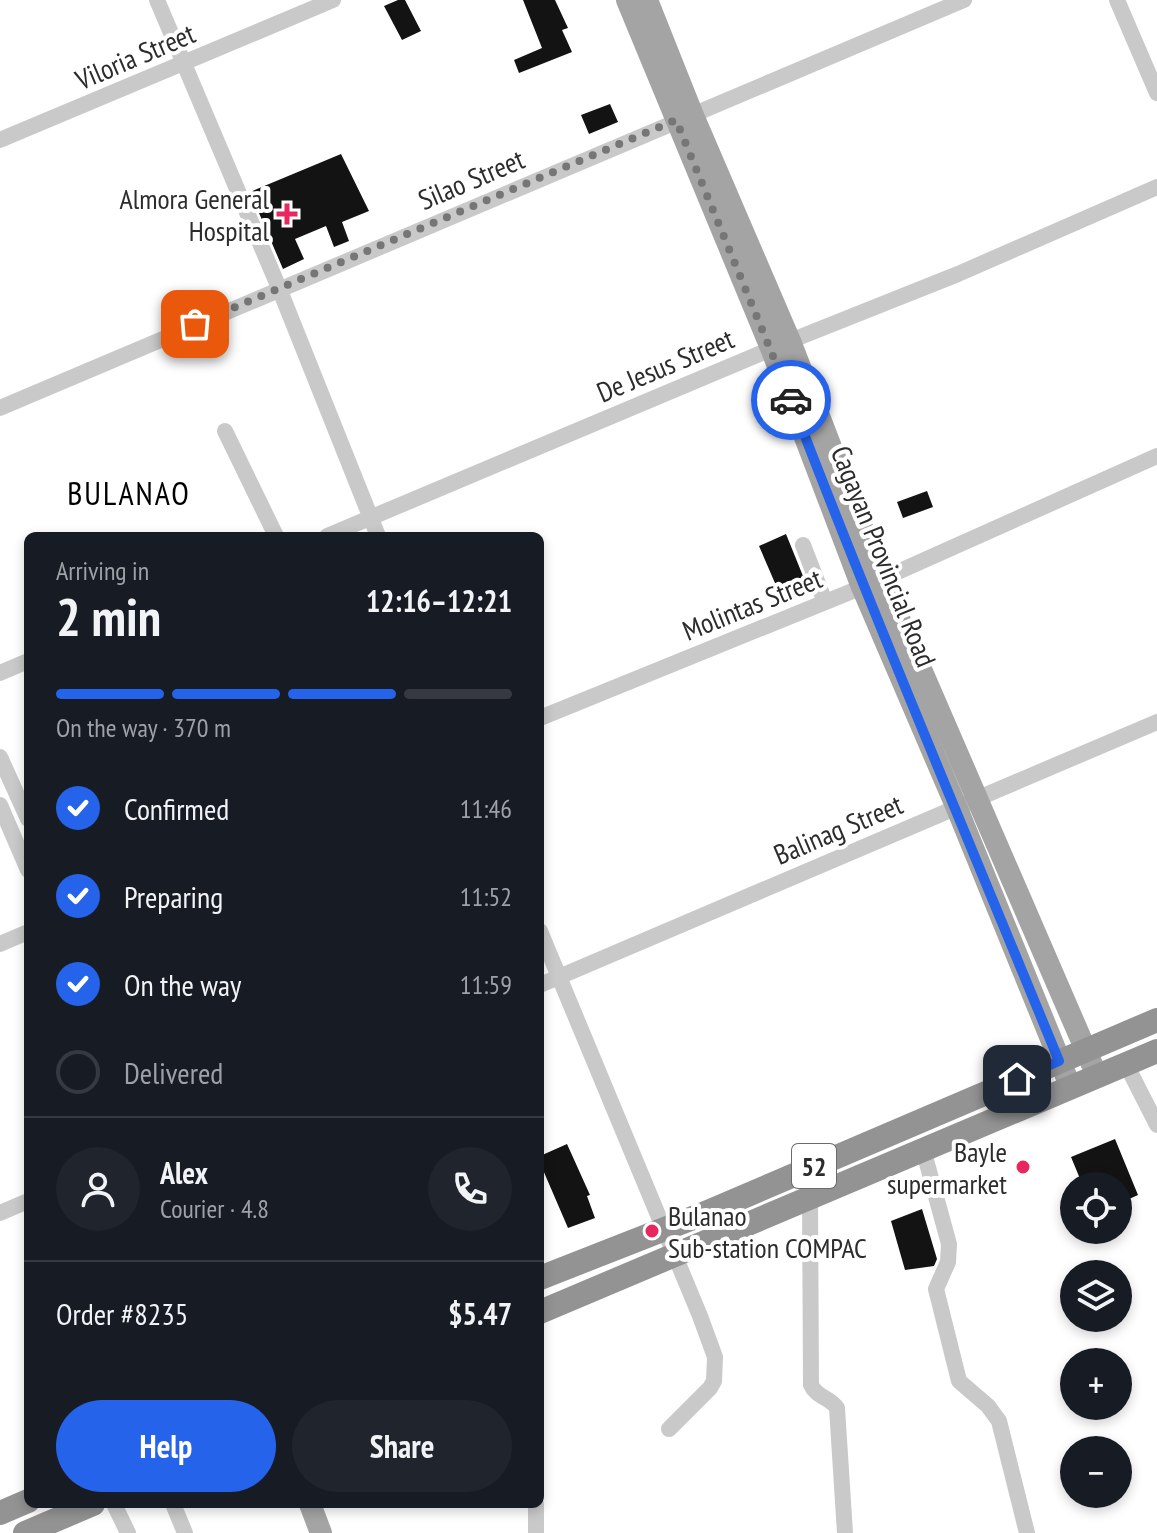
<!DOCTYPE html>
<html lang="en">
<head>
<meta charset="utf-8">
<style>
	:root { --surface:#171b24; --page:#20242c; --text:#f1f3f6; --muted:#9ea1a6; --line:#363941; --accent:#2563eb }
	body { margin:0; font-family:"PT Sans Narrow",sans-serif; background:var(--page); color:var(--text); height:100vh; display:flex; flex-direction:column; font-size:30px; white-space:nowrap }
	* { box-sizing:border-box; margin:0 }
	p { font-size:26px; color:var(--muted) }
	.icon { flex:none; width:44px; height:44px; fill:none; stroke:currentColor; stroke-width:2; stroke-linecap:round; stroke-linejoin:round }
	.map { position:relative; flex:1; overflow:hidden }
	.sheet { position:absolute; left:24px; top:532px; width:520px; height:976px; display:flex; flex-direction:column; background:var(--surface); border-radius:12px; box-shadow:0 4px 12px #0003 }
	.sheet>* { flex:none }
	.buttons { position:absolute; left:1060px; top:1172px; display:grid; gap:16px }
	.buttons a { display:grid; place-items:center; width:72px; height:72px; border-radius:50%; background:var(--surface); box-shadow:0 4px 12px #0003; font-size:40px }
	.pin { position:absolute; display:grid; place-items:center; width:68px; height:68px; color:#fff; margin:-34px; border-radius:16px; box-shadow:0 4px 12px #0006 }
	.courier { position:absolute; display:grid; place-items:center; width:80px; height:80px; margin:-40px; border:6px solid #2563eb; border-radius:50%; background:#fff; color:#222; box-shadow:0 2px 10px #0007 }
	.head em { font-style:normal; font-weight:700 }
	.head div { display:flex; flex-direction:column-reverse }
	.head { display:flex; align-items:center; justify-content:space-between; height:136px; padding:0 32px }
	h1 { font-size:52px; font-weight:700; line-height:60px }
	.bar { display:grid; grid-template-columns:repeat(4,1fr); gap:12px 8px; align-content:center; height:96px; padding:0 32px }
	.bar i { height:10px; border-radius:6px; background:var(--line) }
	.bar .active { background:var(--accent) }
	.bar p { grid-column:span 4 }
	.line { display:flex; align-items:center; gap:20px; padding:0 32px; border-top:2px solid var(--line) }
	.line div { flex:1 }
	.round { display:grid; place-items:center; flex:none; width:84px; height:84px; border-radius:42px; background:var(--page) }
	ol { padding:0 32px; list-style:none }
	li { display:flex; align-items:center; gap:24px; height:88px }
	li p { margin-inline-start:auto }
	li .icon { padding:8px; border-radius:50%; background:var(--accent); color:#fff; stroke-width:4 }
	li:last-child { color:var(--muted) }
	li i { width:44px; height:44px; border:4px solid var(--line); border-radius:50% }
	.action { display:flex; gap:16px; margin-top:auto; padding:16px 32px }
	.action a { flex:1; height:92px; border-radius:48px; background:var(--accent); color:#fff; font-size:32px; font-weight:700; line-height:92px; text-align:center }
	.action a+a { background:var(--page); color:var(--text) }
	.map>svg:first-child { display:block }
</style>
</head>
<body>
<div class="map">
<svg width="1157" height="1533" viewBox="0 0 1157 1533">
	<rect width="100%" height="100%" fill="#fff"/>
	<path fill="#131313" d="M398,0H405L421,31L402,40L384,6Z
		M523,0H555L568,28L562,30L572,52L519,73L514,60L542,48Z
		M610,104L618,122L589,134L581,115Z
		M341,154L369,211L342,222L349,241L334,247L326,226L295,239L304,259L283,269L250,192Z
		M927,491L933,507L903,518L897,502Z
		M786,534L807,586L781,597L759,546Z
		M1115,1139L1138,1195L1118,1204V1186H1083L1071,1157Z
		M567,1144L590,1195L587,1196L595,1218L568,1228L540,1163V1156Z
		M922,1209L937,1259L934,1266L905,1270L891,1221Z"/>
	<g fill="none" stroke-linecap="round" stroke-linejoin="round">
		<path stroke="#c9c9c9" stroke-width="16" d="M157,0L279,288L378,536
			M1117,0L1157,93
			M0,140L333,0
			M0,408L964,0
			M225,431L276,536
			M327,536L790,341L958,274L1157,187
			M803,545L825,602
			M0,673L28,661
			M540,718L882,579L1157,456
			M0,757L28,819
			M0,805L28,870
			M540,931L700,1316L715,1357L714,1381L710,1388L669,1429
			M0,944L28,932
			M540,985L1157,722
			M1126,1064L1157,1125
			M923,1149L949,1244L948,1262L936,1289L959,1381L988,1406L999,1421L1027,1533
			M810,1196L811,1385C817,1398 830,1397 837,1408L845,1533
			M0,1213L28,1201
			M114,1504L128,1533
			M173,1504L185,1533
			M536,1504V1533"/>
		<path stroke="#a4a4a4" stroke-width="22" d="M627,0L771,348L862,587L956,806L1071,1088
			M647,0L692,113L790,341L882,579L1097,1076
			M310,1504L321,1533"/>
		<path stroke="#939393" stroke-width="24" d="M540,1278L703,1214L1157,1020
			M540,1312L1157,1051
			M0,1513L28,1501
			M25,1533L93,1504"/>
	</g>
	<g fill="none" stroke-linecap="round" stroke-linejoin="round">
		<path stroke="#767676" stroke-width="8" stroke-dasharray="0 14.4" d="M195,324L676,120L791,400"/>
		<path stroke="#2563eb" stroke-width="10" d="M791,400C876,622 969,841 1059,1061L1017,1079"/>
	</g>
	<g fill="#e9275f" stroke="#fff" stroke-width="3">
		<path d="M283 202h8v8h8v8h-8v8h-8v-8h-8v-8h8z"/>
		<circle cx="1023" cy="1167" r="8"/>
		<circle cx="652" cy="1231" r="8"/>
	</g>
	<g text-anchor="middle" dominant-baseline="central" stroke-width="8" stroke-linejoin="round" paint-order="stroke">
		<rect fill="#fff" stroke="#6b6b6b" stroke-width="2" x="792" y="1144" width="44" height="44" rx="6"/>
		<g font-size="26" font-weight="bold" fill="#2c2c2c">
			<text x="814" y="1166">52</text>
		</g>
		<g font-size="28" fill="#2c2c2c" stroke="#fff">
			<text transform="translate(135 56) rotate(-23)">Viloria Street</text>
			<text transform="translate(471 179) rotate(-23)">Silao Street</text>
			<text transform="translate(665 365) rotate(-23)">De Jesus Street</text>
			<text transform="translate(884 556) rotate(68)">Cagayan Provincial Road</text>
			<text transform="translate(752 604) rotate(-22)">Molintas Street</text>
			<text transform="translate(838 829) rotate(-23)">Balinag Street</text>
		</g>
		<g font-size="28" fill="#2c2c2c" stroke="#fff" text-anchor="end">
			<text x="269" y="198">Almora General<tspan x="269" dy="32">Hospital</tspan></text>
			<text x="1007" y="1151">Bayle<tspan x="1007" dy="32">supermarket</tspan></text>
			<text x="668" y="1215" text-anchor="start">Bulanao<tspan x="668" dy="32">Sub-station COMPAC</tspan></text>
		</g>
		<g font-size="32" letter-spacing="2" fill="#000" stroke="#fff">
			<text x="129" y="493">BULANAO</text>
		</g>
	</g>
</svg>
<div class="buttons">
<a><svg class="icon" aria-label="locate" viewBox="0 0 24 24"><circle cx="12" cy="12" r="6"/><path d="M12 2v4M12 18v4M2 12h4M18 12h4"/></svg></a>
<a><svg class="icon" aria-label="layers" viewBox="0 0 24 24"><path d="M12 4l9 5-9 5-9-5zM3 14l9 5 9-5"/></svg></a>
<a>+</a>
<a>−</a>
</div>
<div class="pin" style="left:195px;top:324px;background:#ea580c"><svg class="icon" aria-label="bag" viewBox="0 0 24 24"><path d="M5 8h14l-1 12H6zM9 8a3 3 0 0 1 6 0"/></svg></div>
<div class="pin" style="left:1017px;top:1079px;background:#1f2937"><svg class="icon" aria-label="home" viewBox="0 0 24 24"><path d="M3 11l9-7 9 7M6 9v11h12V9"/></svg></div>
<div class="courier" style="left:791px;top:400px"><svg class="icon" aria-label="car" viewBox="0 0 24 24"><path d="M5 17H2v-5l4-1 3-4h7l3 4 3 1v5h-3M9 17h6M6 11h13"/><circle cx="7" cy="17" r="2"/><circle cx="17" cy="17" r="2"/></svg></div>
<section class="sheet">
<div class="head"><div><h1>2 min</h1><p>Arriving in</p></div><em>12:16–12:21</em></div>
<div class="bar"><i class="active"></i><i class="active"></i><i class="active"></i><i></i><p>On the way · 370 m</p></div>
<ol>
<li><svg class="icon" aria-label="check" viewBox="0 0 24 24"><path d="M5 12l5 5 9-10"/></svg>Confirmed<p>11:46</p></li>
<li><svg class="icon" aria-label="check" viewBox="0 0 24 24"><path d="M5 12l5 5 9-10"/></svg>Preparing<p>11:52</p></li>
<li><svg class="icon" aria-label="check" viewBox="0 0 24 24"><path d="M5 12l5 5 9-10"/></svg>On the way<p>11:59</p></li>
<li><i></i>Delivered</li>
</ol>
<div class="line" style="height:144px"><a class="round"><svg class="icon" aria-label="person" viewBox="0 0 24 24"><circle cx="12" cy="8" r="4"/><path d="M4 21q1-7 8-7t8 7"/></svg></a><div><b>Alex</b><p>Courier · 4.8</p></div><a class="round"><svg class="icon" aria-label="phone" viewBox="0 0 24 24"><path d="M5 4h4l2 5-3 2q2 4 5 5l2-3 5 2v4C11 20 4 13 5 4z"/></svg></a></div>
<div class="line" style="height:104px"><div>Order #8235</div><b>$5.47</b></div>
<div class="action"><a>Help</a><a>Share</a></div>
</section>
</div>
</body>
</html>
